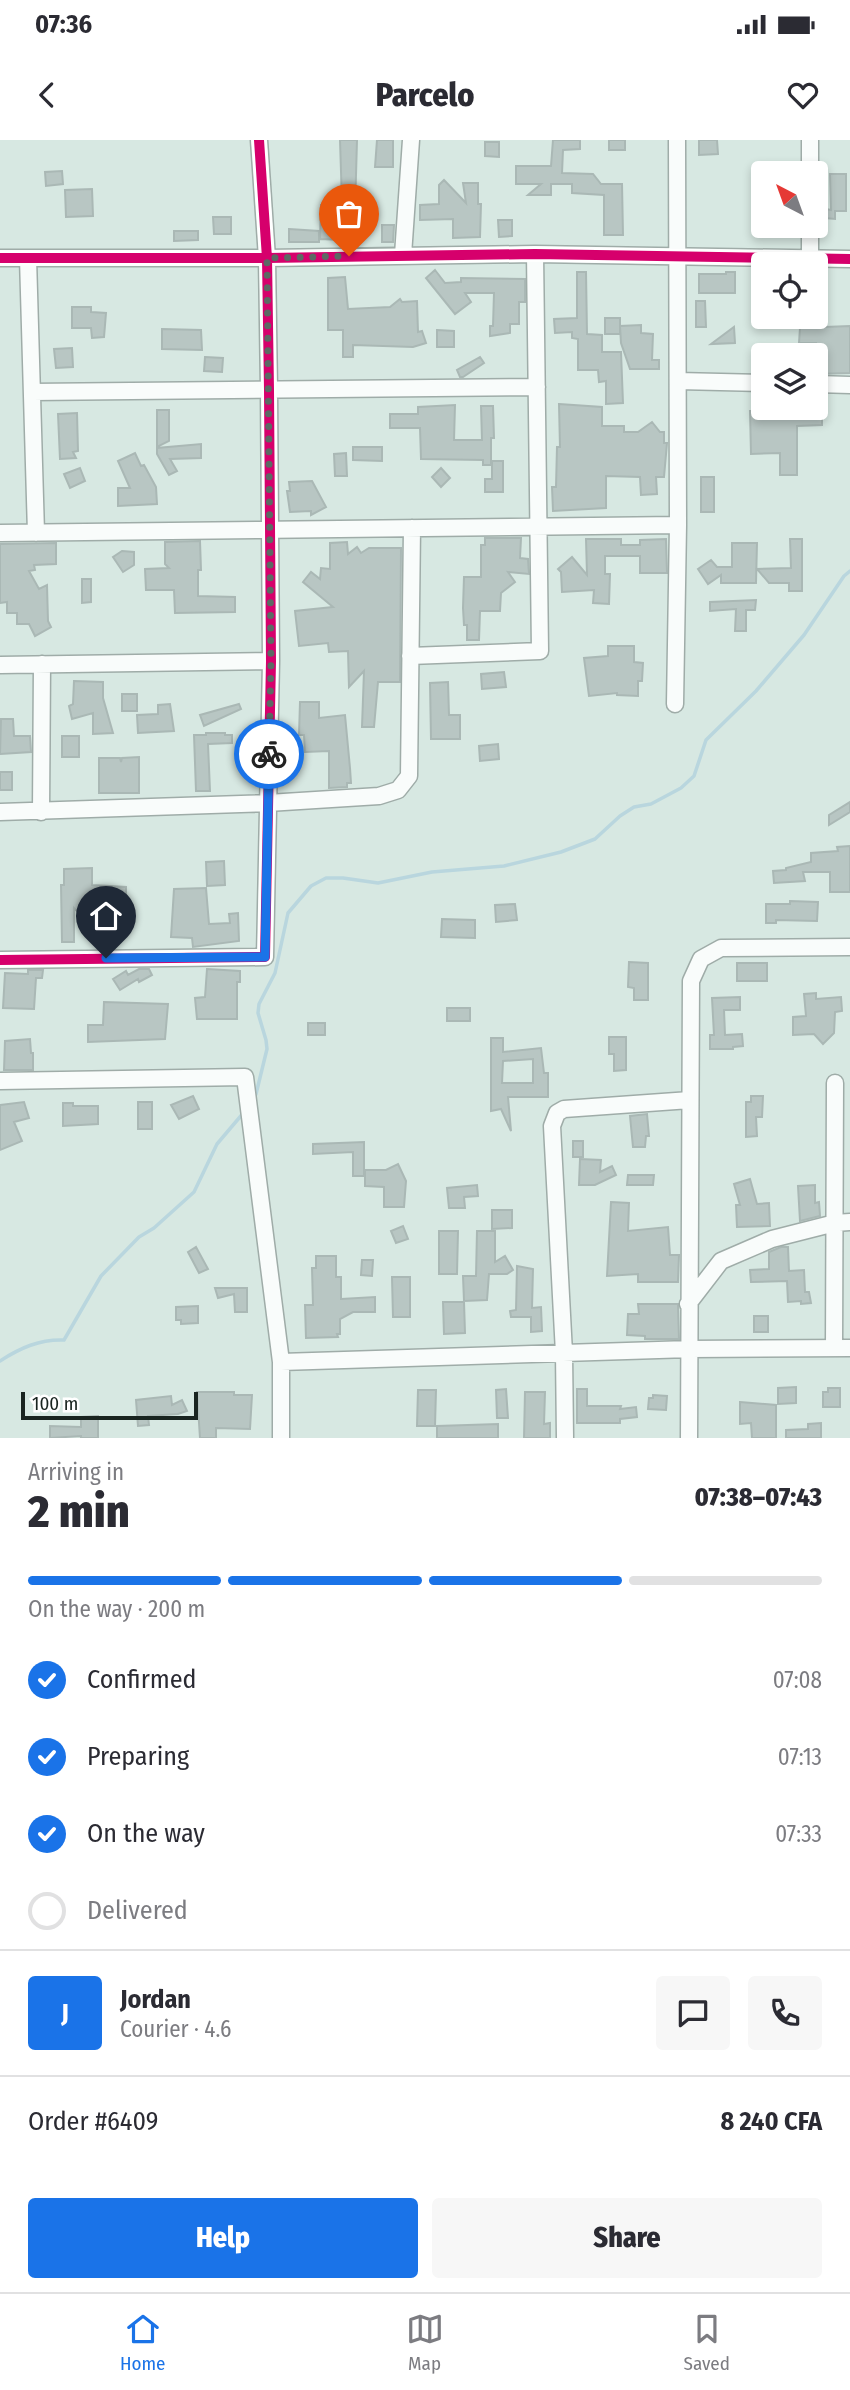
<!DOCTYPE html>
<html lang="en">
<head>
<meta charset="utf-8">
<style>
	:root { --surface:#fff; --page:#f7f7f7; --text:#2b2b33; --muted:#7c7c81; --line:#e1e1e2; --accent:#1a73e8 }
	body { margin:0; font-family:"Fira Sans Condensed",sans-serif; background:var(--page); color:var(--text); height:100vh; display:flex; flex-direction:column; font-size:26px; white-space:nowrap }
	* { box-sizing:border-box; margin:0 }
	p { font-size:23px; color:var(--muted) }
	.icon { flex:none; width:38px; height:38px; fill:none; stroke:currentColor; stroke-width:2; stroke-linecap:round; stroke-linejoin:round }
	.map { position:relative; height:1298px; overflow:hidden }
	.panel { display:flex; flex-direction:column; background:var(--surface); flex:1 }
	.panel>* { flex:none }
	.needle { width:46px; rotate:319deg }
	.tools { position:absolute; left:751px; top:21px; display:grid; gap:14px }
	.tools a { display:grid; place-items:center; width:77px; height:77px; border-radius:7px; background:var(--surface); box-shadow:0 4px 10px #0003; font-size:35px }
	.scale { position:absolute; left:21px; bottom:18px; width:177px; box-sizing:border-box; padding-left:7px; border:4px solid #192420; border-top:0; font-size:19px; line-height:24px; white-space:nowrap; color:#192420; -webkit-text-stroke:5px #fff; paint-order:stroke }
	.pin { position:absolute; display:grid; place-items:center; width:60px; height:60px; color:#fff; margin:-72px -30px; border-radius:50% 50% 50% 0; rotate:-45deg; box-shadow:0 0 7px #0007 }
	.pin .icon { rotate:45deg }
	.courier { position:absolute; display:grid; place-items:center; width:70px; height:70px; margin:-35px; border:5px solid #1a73e8; border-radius:50%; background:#fff; color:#222; box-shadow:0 2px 9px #0007 }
	.headline em { font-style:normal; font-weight:800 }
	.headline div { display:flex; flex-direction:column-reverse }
	.headline { display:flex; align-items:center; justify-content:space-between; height:119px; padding:0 28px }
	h1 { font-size:46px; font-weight:800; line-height:52px }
	.bar { display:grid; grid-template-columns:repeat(4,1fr); gap:10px 7px; align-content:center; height:84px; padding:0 28px }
	.bar i { height:9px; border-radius:5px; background:var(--line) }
	.bar .on { background:var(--accent) }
	.bar p { grid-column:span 4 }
	.line { display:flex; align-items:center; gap:18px; padding:0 28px; border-top:2px solid var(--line) }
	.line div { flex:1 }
	.round { display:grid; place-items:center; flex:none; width:74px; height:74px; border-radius:7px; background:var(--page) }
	ol { padding:0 28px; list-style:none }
	li { display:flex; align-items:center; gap:21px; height:77px }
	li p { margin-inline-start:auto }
	li .icon { padding:7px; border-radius:50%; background:var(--accent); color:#fff; stroke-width:4 }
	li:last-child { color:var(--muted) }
	li i { width:38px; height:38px; border:4px solid var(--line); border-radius:50% }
	.action { display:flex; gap:14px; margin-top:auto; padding:14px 28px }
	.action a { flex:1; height:80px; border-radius:7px; background:var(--accent); color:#fff; font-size:28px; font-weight:800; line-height:80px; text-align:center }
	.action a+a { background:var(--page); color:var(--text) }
	.status { display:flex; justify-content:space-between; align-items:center; height:49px; padding:0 35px; background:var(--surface); direction:ltr }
	.status svg { height:19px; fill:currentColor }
	header { display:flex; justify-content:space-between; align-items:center; height:91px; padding:0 28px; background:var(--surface); font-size:32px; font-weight:800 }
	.tabs { display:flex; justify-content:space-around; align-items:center; height:98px; border-top:2px solid var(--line); background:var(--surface); font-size:19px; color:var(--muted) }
	.tabs a { display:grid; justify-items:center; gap:4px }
	.tabs .on { color:var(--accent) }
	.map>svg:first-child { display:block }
</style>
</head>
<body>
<div class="status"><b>07:36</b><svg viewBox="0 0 49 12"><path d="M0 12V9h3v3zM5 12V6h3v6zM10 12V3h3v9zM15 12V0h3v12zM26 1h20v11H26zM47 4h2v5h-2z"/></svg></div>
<header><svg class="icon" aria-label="back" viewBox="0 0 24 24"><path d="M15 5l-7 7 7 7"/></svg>Parcelo<svg class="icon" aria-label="heart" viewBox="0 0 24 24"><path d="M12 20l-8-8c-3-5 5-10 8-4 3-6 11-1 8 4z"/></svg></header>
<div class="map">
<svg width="850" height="1298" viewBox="0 0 850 1298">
	<rect width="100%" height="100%" fill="#d7e8e2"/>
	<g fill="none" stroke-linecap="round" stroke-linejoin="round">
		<path stroke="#b9d6de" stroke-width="3.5" d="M253,959L256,954L267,909L266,900L258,873L259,864L275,833L288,773L311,746L326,738H343L378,743L432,732L504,726L561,712L595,699L620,676L634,667L651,664L681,648L694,636L706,600L756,551L804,495L844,436L850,431
			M0,1221C20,1208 40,1199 64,1200L101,1136L139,1097L154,1088L194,1052L217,1004L245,971"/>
	</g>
	<path fill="#b8c6c3" stroke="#aab8b5" stroke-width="2" fill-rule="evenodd" d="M340,0H357L355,70H345L342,100L320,99L321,65L342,63Z
		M377,0H393V27H375Z
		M553,0H580V9L563,10L562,33L593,34L601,44H622L623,95H604V55L572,53V44H551V55H528L541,44H516V26H551Z
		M609,0H625V10H609Z
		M699,0H717L718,14L699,15Z
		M485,2H499V17L485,16Z
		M62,31L63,44L46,46L45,32Z
		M830,34H846V71H835V79L825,78L826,69L831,70Z
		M444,40L466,63L463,43H478V64H481L480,97L453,98V79L420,80V65L439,64V45Z
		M92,49L93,76L66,77L65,50Z
		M213,77H231V94H214Z
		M498,80H512V96L499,97Z
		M382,85H394L393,102H382Z
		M289,89L319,91V102H289Z
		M174,91H198V100L174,101Z
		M435,130L445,143L461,142V138L525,139V162H519V184H510V193L490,196V186H493L494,153H465L471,162L455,174L426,138Z
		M577,132H586L587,194L602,195V212H621L623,263L606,264V241L599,242L598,230H578V199L572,198V192L555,193L554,179L577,178Z
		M726,132H735V153H699V134H726Z
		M345,137L348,169L390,167L400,159L402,162L417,161L418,192L422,191L426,203L413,207L353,205V217H343V190H328V138Z
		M696,161H705L706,187H696Z
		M72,167H91V172L106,173L104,197L92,198L91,188H72Z
		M605,178H620V194H605Z
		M641,185V193L653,194L652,220H659V229H630L621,203L620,186Z
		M850,186V233L816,234V203H799L800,188Z
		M734,187L735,203L711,204Z
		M162,189L201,190L202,210L162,209Z
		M437,190L454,191V207H437Z
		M72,208L73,227L56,228L54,209Z
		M205,217L223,218L222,232L204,231Z
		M480,217L484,223L463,237H460L457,230Z
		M559,264L602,267V286H624V292H638L652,282L660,292H664V303H667L664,337H656L657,354L641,355L640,337L606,336V368L553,371L552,347H556L557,307H560Z
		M455,265L454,300H482L481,266H493L494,298H491V325H483V320L421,319L420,288H390V274H418V267Z
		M758,268H775V271L801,270V276L822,275V285L797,286V335H780V313L751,314L750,271H758Z
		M157,270H169V301L157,307Z
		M77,273L78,311L73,312L76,318L60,319L58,274Z
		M201,304V318L170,319L177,331L169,335L157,314V308Z
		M353,307H382V321L353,320Z
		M135,313L141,326L144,325L156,347L157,364L118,366V348H130L118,321Z
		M346,313L347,336H335L334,314Z
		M492,321H503V352H485V339H492Z
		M80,328L85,341L70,348L64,334Z
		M441,328L450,338L441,347L432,337Z
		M701,337H714V372H701Z
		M312,341L326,367L311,375V371L290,372L287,351H290L289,342Z
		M485,398H521L520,418L528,419L529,434L508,432L515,442L501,453L500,471H480L479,500H467V485H464L463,468L464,437H481V405H485Z
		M586,399H621V405H640V400L666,399L667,433H640V416H605V434H610L609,464L593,463L594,450L562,452L561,432L558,429L572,417L587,435Z
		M790,399H802V451H789V443H769L757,429L791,428Z
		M200,401L201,430H198V456L235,457V472L175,473L174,450H146L145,429L169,428L165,424V402Z
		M347,402L348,414L357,407L361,413L369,408H401L400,542H378L374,587H362L364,531L349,547L348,511L329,512L328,503L299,506L295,471L333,467L303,442L311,432L320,439L321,428L330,429V403Z
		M56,403V424L34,425L35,430L29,431L39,449L47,445L48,481L51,487L35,496L29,484H17V473H7V462L0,463V404Z
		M732,403H757L756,443H721V435L708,444L698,429L711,420L717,427H732Z
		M122,411L134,412V425L123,432L113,417Z
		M82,439H91V462L82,463Z
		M756,460L755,470H746V491H735L736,469L710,471V462Z
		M608,506H634V522L643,523L642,541H638V556L617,555V553L589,556L584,518L608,516Z
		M504,532L506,547L482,549L481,534Z
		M74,541L103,542V558L113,593L93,594V573L72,579L69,566L73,564Z
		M448,542L449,575H460V599H431L430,543Z
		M122,554H137V571H122Z
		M300,562H319V578L345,575L350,628L351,643H347V647L329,648V611L305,612L304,595H299Z
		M170,564L174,591L138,593L137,575L158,574V565Z
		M239,564L241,569L204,586L200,575Z
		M1,579H13L14,596H30L31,612L0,614Z
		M206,593H225V595H232V603L208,604L210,651H196L194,595H206Z
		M62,596H79V617H62Z
		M498,604L499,619L480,621L479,606Z
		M139,617V653H99V618H120L121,622L122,618Z
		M0,632H12V650H0Z
		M850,662V672L829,685V675Z
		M850,706V752H830V732H803L805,741L774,743L773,731L786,730V728L811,722V713L838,711L837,707Z
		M224,721L225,745L207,746L206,722Z
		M92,728V745L126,747V763H103V791H96L74,768V802H62L61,745H64V729Z
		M206,748L209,784L230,783L229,774L238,773L239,801L193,807L192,798L171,797L174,749Z
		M790,761L818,762L817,781L776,780V783H766V764H790Z
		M515,764L517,780L496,782L495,765Z
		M442,779L475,780V798L441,797Z
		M629,822L648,823V860H634V848L628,847Z
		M737,823H767V841H737Z
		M139,829H149L152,835L139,842L138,839L120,850L113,839L126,831L128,835Z
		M207,829L240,831V842H237V879H197L195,858L205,857Z
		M28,830H43L42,838H36L34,869L3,868L5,833L28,834Z
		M816,853V859L841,857L842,871L835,872L834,893L823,904L814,894L793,895V877L806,876L804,854Z
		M740,857V870H724L725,895L742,894L743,906L733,907V909H710V895H714L712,858Z
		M104,862L168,864L165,899L88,902V885H103Z
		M447,868H470V881H447Z
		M308,883H325V895H308Z
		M609,897H626V930L614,931V914H609Z
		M491,898H503V912L541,908L544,933H548V957H508L511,991L501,969L491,971ZM533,919V943H502L503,921Z
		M30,899L31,913H33V930H4L5,901Z
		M193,956L199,969L179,979L171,965Z
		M751,956H763L762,977H756L757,996L746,997V962H751Z
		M24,962L29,978L14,982L22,1001L0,1010V965Z
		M138,962H152V989H138Z
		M63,963H73V966H98V984L63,986Z
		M647,974L649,996H646L645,1007H633L630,976Z
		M573,1001H583V1017H573Z
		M364,1002V1036H353V1012L313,1014V1004Z
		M580,1019L601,1020L600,1032L612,1026L616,1035L595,1045H579Z
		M398,1024L406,1041L404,1067H384V1047L365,1046V1030H386Z
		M628,1035H654L653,1045H627Z
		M750,1039L757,1064L769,1063L770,1086L737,1087L736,1065H740L734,1044Z
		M477,1045L478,1056L464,1057L465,1068H449L447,1048Z
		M815,1045V1063L819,1062L820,1076L800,1081L798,1046Z
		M611,1062L629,1063L628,1091L668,1087L670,1115H679L678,1142H638V1134L607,1136Z
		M492,1070H512V1088L492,1089Z
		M403,1086L408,1099L396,1103L391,1091Z
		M439,1091H458L457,1134H439Z
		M477,1091H495V1122L505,1116L513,1130L507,1134H489L487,1160L464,1161L463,1136H476Z
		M196,1107L208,1129L199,1133L188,1112Z
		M781,1107H788L789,1131L804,1130L805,1152H809L811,1163L801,1164V1161L788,1162L787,1141L751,1142L750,1130L769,1129V1112Z
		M316,1116H336V1137H341V1159L375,1157V1172H353L340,1179V1194H337L338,1197L306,1198L305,1165H313L312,1128H316Z
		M362,1120H373L372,1136L361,1135Z
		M517,1126L533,1129L532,1168L541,1167L542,1191L531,1192V1177H511L510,1171L516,1170Z
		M392,1137H410V1177H393Z
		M215,1148H247V1172H235L234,1154L218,1158Z
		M443,1162H464L465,1193L444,1194Z
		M638,1164H678L679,1199H645V1196L627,1195L628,1174H639Z
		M198,1166V1183L181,1184V1180H176V1167Z
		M754,1176H768V1192H754Z
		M796,1247V1263L778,1264V1248Z
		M828,1248H840V1267H823V1252H828Z
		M506,1249L508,1278H497L496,1250Z
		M577,1249H587V1266H621L620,1269L636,1267L637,1277L620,1279V1283H577Z
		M418,1250H436L435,1286H417Z
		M197,1252H234V1255H252L250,1289L216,1288V1298H200Z
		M525,1252H545L544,1284L550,1283V1298H524Z
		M653,1255L667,1256L666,1270L648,1269L649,1258H653Z
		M171,1256L172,1265L182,1260L187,1271L178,1274L148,1276L149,1285L138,1286L136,1260Z
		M740,1262L776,1265V1298H752L751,1283L740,1284Z
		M98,1276V1298H81V1296L50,1298V1286L81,1287V1277Z
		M821,1283V1298H786V1290L808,1289V1284Z
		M498,1284V1298H437V1286Z"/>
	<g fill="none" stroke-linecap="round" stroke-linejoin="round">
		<g stroke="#9faca8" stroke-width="19">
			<path id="minor" d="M810,33V0
				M403,115L411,0
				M0,118H267L535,114L850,119
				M28,118L36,393
				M810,118V86
				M678,241L763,243
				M816,244L850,245
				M32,252L537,247
				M0,393L678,385
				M410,516L540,511L535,114
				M0,525L271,521
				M675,564L678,385L677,0
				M0,672L268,663L379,656L398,650L409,636L412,388
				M41,672L42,524
				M0,820L265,817L271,521L269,250L267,118L259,0
				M0,941L245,937L281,1222V1298
				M688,1164L721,1121L772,1099L835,1083L850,1082
				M834,1208L835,943
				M281,1222L690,1209L850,1208
				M565,1298L564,1213L552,986L557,973L564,969L690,960
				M689,1298L691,841L701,819L721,808L850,807"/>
		</g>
		<use href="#minor" stroke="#f9fcfb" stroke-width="16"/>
		<g stroke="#fff" stroke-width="15">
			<path id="cycleway" d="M0,118H267L535,114L850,119
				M0,820L265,817L271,521L269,250L267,118L259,0"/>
		</g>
		<use href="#cycleway" stroke="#d6006c" stroke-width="10"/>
	</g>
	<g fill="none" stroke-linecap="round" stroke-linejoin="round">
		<path stroke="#5c6964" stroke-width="7" stroke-dasharray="0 12.6" d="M269,614L271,522L267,118L349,116"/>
		<path stroke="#1a73e8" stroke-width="9" d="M106,818L265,817L269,614"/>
	</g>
</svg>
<div class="tools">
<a><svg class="needle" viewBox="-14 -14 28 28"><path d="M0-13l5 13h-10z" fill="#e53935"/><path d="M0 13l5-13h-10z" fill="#7c7c81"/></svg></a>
<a><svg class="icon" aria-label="locate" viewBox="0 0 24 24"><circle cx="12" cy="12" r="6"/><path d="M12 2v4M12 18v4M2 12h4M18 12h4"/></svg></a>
<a><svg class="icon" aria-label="layers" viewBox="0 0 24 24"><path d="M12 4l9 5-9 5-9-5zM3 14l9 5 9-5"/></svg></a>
</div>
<div class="scale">100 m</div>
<div class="pin" style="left:349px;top:116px;background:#ea580c"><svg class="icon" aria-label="bag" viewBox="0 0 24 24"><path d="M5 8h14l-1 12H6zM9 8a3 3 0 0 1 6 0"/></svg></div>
<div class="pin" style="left:106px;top:818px;background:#1f2937"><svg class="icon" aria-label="home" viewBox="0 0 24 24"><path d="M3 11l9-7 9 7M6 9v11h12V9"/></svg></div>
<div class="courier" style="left:269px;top:614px"><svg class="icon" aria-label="bike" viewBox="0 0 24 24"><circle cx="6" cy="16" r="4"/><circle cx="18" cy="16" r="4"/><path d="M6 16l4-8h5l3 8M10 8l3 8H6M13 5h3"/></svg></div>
</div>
<section class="panel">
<div class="headline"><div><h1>2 min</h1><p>Arriving in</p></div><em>07:38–07:43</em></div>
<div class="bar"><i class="on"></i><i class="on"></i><i class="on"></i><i></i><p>On the way · 200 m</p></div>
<ol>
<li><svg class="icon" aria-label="check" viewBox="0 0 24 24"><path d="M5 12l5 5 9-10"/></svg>Confirmed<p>07:08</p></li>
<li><svg class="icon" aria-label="check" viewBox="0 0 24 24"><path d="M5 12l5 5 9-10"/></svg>Preparing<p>07:13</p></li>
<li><svg class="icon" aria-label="check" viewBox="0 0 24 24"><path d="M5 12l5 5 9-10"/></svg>On the way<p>07:33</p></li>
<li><i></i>Delivered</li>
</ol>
<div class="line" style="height:126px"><b class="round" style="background:var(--accent);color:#fff">J</b><div><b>Jordan</b><p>Courier · 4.6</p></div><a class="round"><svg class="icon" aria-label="chat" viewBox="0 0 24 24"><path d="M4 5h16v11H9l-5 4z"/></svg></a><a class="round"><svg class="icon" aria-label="phone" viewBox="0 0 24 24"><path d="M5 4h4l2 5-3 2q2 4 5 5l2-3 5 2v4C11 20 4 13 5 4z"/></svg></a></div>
<div class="line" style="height:91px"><div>Order #6409</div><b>8 240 CFA</b></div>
<div class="action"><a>Help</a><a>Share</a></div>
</section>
<nav class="tabs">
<a class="on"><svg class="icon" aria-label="home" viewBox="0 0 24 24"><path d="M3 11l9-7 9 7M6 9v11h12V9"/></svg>Home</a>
<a><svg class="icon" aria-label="map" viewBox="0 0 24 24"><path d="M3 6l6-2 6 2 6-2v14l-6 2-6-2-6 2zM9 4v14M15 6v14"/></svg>Map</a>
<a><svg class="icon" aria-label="saved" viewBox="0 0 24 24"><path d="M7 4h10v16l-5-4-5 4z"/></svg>Saved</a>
</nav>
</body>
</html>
